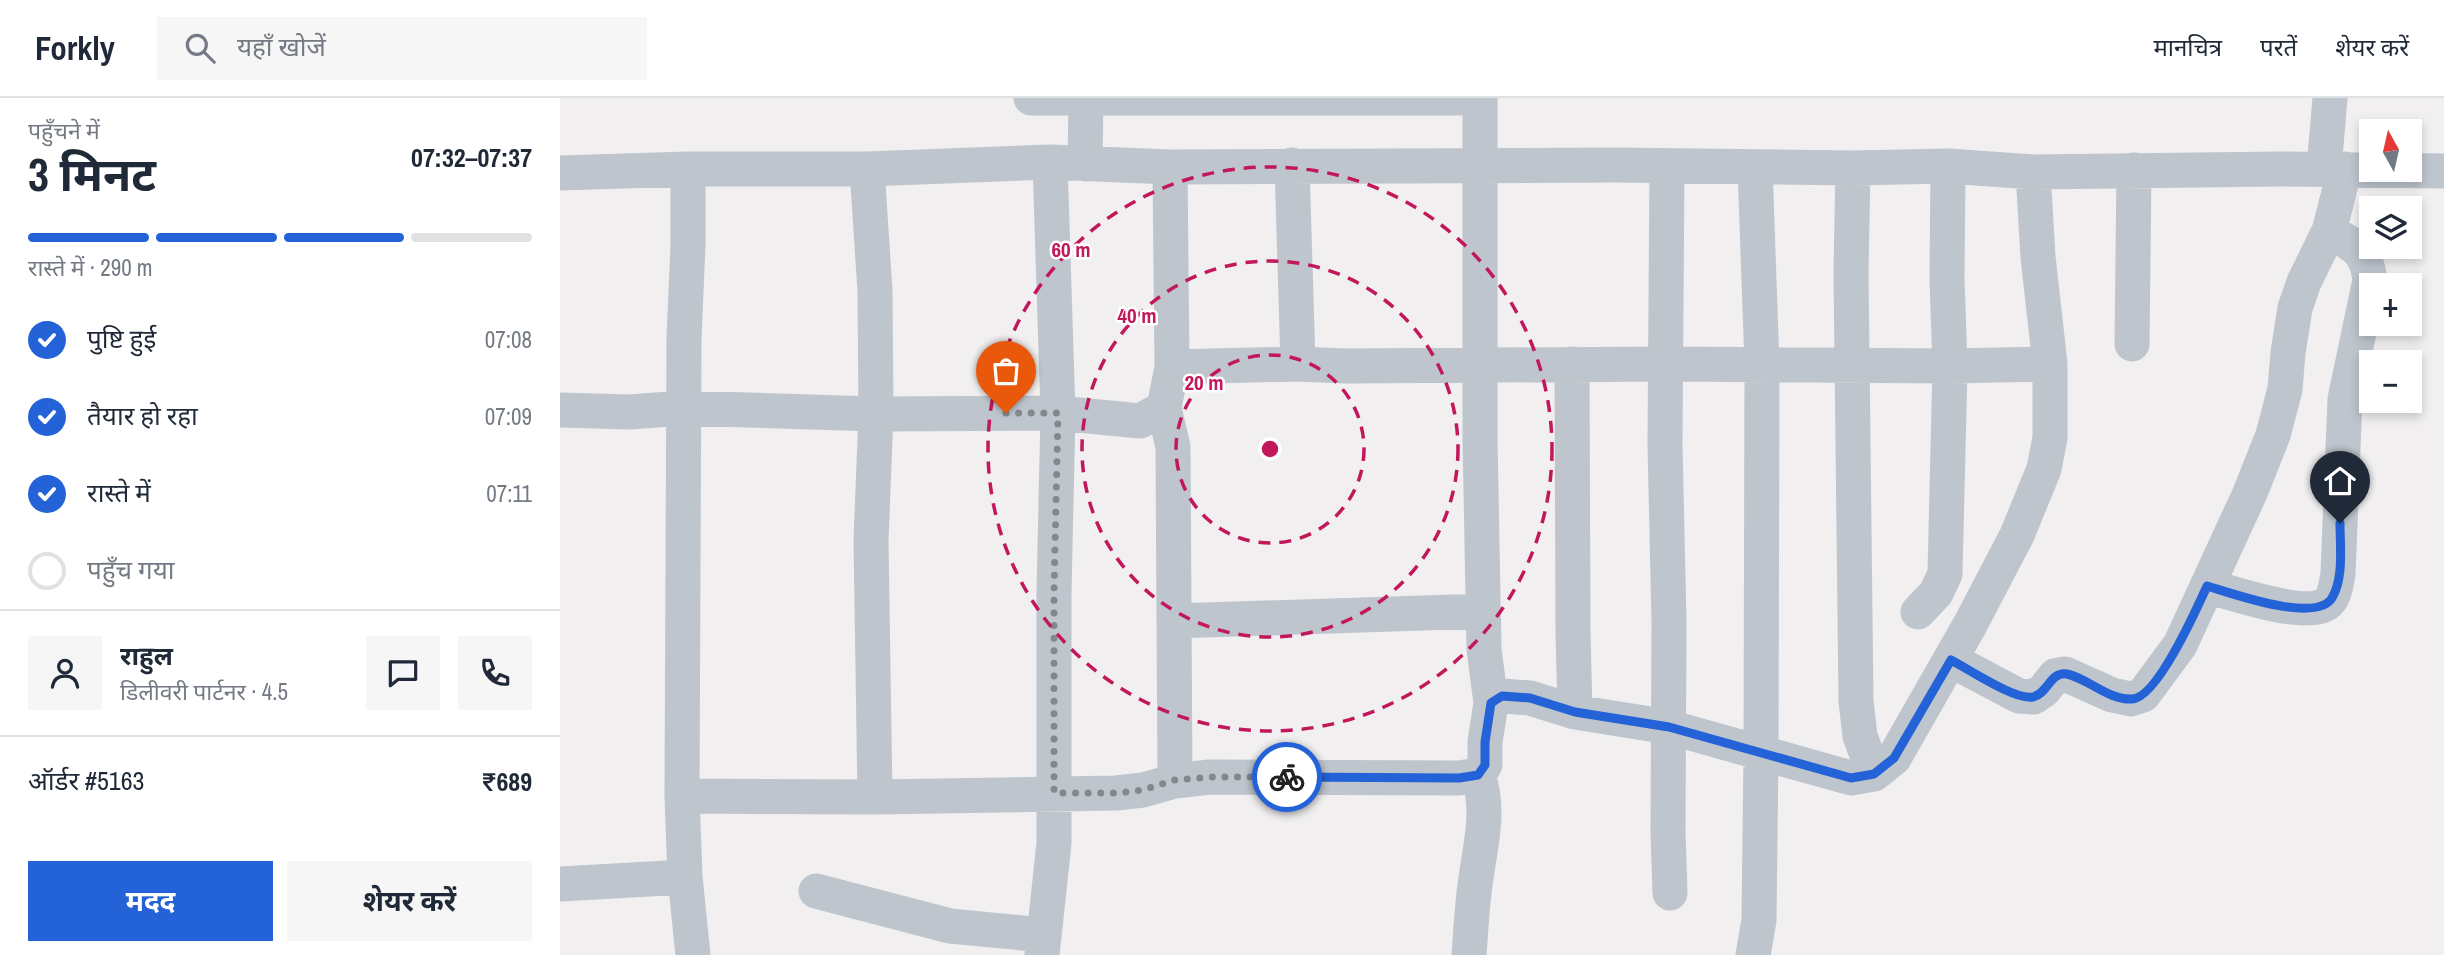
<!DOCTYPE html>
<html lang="hi">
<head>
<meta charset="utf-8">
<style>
	:root { --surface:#fff; --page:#f6f6f7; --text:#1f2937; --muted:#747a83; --line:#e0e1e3; --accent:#2462d7 }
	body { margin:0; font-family:"Archivo Narrow","Noto Sans Devanagari",sans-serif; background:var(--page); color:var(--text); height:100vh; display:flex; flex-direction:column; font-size:26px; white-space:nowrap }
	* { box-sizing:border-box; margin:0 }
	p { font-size:23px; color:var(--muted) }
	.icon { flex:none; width:38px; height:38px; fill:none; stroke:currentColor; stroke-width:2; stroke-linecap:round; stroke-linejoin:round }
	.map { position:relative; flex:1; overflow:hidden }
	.drawer { display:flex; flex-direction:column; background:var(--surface); width:560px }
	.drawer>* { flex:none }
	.needle { width:46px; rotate:352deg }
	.controls { position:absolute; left:1799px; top:21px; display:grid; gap:14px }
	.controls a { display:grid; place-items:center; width:63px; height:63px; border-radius:0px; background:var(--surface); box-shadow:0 4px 10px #0003; font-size:35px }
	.pin { position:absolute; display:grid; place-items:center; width:60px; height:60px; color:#fff; margin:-72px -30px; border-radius:50% 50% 50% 0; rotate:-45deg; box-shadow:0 0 7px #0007 }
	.pin .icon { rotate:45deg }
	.courier { position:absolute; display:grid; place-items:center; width:70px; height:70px; margin:-35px; border:5px solid #2462d7; border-radius:50%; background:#fff; color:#222; box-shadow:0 2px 9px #0007 }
	.overview em { font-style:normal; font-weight:700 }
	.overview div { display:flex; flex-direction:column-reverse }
	.overview { display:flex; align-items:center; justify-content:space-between; height:119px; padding:0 28px }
	h1 { font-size:46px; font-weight:700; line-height:52px }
	.bar { display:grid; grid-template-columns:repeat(4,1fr); gap:10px 7px; align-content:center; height:84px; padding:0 28px }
	.bar i { height:9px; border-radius:5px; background:var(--line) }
	.bar .selected { background:var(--accent) }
	.bar p { grid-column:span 4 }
	.line { display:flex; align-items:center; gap:18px; padding:0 28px; border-top:2px solid var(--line) }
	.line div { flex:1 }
	.round { display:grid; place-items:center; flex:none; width:74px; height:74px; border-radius:0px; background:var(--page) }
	ol { padding:0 28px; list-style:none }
	li { display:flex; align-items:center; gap:21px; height:77px }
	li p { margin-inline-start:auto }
	li .icon { padding:7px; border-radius:50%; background:var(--accent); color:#fff; stroke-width:4 }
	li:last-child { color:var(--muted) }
	li i { width:38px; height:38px; border:4px solid var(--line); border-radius:50% }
	.button { display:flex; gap:14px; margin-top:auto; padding:14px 28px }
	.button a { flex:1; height:80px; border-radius:0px; background:var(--accent); color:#fff; font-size:28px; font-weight:700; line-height:80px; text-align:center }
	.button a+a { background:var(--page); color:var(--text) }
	header { display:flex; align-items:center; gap:42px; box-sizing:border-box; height:98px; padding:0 35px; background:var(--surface); border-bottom:2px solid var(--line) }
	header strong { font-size:33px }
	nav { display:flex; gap:38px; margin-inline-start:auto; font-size:24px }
	.search { width:490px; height:63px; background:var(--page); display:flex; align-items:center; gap:18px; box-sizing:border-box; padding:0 24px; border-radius:0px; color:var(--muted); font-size:26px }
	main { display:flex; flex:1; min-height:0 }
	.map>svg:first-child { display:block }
</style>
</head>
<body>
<header>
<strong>Forkly</strong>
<div class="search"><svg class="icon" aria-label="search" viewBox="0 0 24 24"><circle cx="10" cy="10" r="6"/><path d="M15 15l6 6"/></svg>यहाँ खोजें</div>
<nav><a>मानचित्र</a><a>परतें</a><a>शेयर करें</a></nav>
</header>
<main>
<section class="drawer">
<div class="overview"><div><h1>3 मिनट</h1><p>पहुँचने में</p></div><em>07:32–07:37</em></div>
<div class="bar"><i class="selected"></i><i class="selected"></i><i class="selected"></i><i></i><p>रास्ते में · 290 m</p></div>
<ol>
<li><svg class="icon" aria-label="check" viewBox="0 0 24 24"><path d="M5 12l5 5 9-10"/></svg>पुष्टि हुई<p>07:08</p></li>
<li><svg class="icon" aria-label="check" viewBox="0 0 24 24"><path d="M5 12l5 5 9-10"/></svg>तैयार हो रहा<p>07:09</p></li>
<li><svg class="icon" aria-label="check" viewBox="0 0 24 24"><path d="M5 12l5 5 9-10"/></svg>रास्ते में<p>07:11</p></li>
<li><i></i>पहुँच गया</li>
</ol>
<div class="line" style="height:126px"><a class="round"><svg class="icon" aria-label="person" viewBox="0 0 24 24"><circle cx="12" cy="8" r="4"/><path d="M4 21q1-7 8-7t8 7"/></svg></a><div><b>राहुल</b><p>डिलीवरी पार्टनर · 4.5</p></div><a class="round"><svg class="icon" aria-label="chat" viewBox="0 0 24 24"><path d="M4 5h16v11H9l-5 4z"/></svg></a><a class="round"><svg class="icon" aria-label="phone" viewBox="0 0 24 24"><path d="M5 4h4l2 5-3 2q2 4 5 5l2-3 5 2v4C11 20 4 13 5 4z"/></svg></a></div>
<div class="line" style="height:91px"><div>ऑर्डर #5163</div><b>₹689</b></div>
<div class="button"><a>मदद</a><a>शेयर करें</a></div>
</section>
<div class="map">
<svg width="1884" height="857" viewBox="0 0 1884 857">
	<rect width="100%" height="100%" fill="#f1efef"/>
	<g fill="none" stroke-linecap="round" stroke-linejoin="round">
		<path stroke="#bec5cd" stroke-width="35" d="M471,0H920
			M920,0V340L924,551L931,605
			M525,66L526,0
			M732,67L738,266
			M1107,68L1105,347L1109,523L1108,734L1110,795
			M1293,70L1291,173L1296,603L1300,638L1314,676
			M307,71L315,193L316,316L311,442L315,699
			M1764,71L1770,0
			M0,75L128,71H307L490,64L610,69L1055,67L1293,70L1388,68L1473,74L1720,71L1884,73
			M1572,246L1574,72
			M1012,266L1013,535L1015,614
			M612,269L738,266L786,268L1105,266L1390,268L1490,266
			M604,310L613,349L615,683
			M0,312L69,314L124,310L316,316L498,315L580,323L604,310L612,269L610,69
			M1647,488C1671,495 1745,520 1766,506C1775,500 1776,486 1778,476L1785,301L1810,182C1806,151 1794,148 1769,133
			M1358,514L1376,495L1385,476L1390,268L1387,181L1388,68
			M614,523L924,513
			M1391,562L1459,598L1474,599L1484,592L1495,578L1505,576L1552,597L1571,601L1583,597L1620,547L1690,395L1713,337L1725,291L1728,255L1735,210L1744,184L1769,133L1785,71
			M122,698L124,241L128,147V71
			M125,779L133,857
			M0,786L125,779L122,698L315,699L556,695L583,692L615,683L650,679L899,680L918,677L925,667V644L931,605L942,598L970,600L1015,614L1109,629L1291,680L1314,676L1334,660L1411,525L1457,437L1484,371L1490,340V266L1478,159L1473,74
			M256,793L390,828L484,837
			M482,857L494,745V494L498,315L490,64
			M909,857C911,831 912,805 916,780C921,744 930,711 918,677
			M1193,857L1199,822L1201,657L1202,267L1195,69"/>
	</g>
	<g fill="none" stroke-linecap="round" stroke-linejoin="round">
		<path stroke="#83888f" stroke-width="7" stroke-dasharray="0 12.6" d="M446,315H498L494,494V695H556L583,692L615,682L650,679H727"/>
		<path stroke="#2462d7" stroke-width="9" d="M727,679L899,680L918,677L925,667V644L931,605L942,598L970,600L1015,614L1109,629L1291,680L1314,676L1334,660L1391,562C1408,571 1456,603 1473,599C1488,596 1490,573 1507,576C1529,581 1548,602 1572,601C1597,600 1637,510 1647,488C1671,495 1756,526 1772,500C1784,480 1780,448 1780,425"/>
	</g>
	<g fill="none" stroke="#c2185b" stroke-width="3.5" stroke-dasharray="12 9">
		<circle cx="710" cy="351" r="94"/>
		<circle cx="710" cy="351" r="188"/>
		<circle cx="710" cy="351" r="282"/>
	</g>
	<circle cx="710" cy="351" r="10" fill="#c2185b" stroke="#fff" stroke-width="3.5"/>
	<g font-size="21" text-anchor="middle" font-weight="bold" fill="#c2185b" stroke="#fff" stroke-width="5" stroke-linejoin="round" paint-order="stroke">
		<text x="511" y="159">60 m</text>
		<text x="577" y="225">40 m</text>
		<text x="644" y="292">20 m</text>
	</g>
</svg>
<div class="controls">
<a><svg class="needle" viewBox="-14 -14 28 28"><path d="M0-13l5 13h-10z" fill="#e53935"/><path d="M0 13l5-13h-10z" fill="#747a83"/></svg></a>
<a><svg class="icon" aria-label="layers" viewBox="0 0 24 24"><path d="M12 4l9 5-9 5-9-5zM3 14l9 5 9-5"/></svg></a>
<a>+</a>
<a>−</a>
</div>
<div class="pin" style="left:446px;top:315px;background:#ea580c"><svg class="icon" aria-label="bag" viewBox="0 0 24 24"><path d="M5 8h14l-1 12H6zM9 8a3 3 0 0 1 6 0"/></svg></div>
<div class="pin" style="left:1780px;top:425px;background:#1f2937"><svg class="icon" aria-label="home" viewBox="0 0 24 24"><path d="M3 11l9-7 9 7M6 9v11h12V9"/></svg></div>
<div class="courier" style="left:727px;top:679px"><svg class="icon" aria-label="bike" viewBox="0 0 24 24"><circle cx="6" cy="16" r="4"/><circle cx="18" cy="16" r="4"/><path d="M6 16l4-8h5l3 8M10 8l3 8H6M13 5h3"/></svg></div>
</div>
</main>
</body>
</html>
